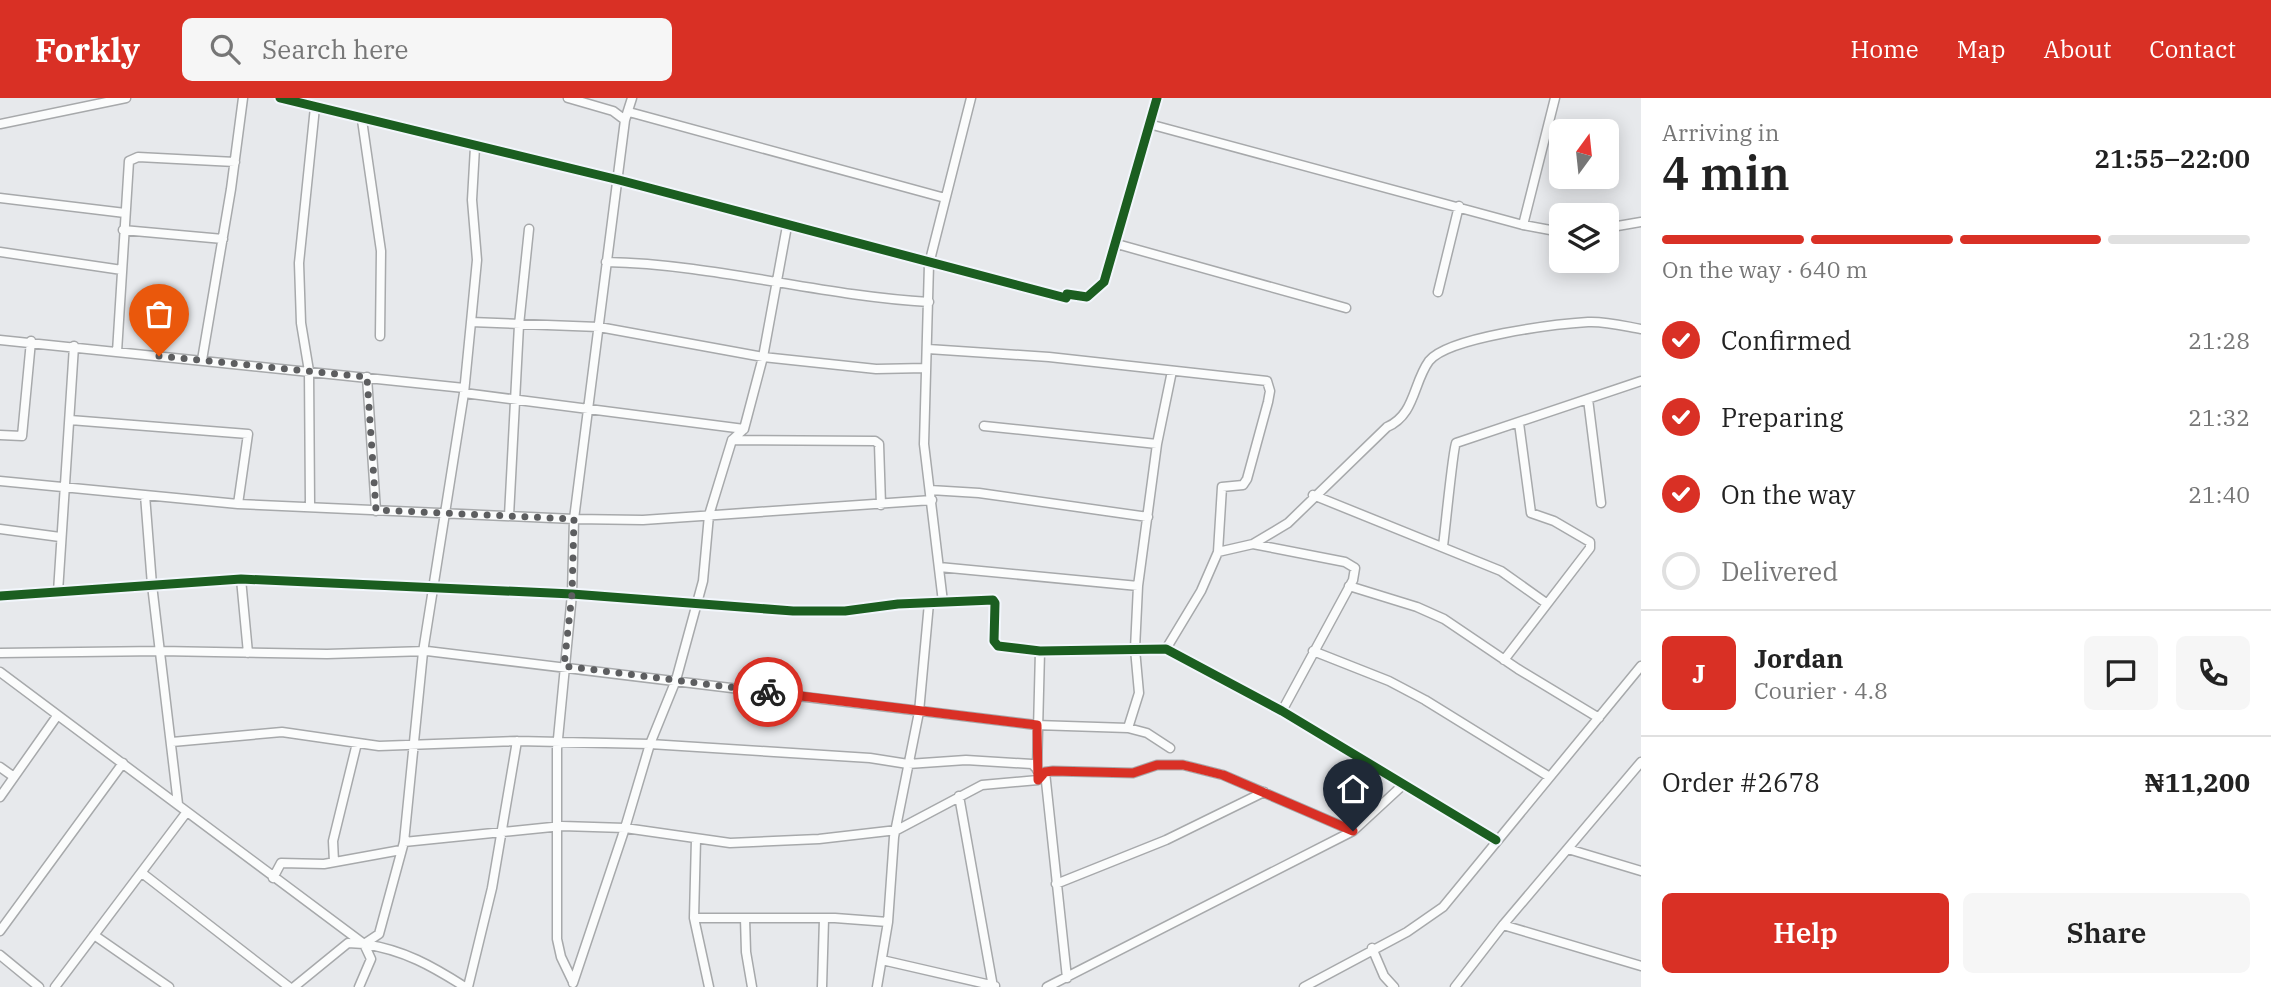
<!DOCTYPE html>
<html lang="en">
<head>
<meta charset="utf-8">
<style>
	:root { --surface:#fff; --page:#f6f6f6; --text:#222; --muted:#767676; --line:#e0e0e0; --accent:#d93025 }
	body { margin:0; font-family:"IBM Plex Serif",serif; background:var(--page); color:var(--text); height:100vh; display:flex; flex-direction:column; font-size:26px; white-space:nowrap }
	* { box-sizing:border-box; margin:0 }
	p { font-size:23px; color:var(--muted) }
	.icon { flex:none; width:38px; height:38px; fill:none; stroke:currentColor; stroke-width:2; stroke-linecap:round; stroke-linejoin:round }
	.map { position:relative; flex:1; overflow:hidden }
	.panel { display:flex; flex-direction:column; background:var(--surface); width:630px }
	.panel>* { flex:none }
	.needle { width:46px; rotate:15deg }
	.buttons { position:absolute; left:1549px; top:21px; display:grid; gap:14px }
	.buttons a { display:grid; place-items:center; width:70px; height:70px; border-radius:10px; background:var(--surface); box-shadow:0 4px 18px #0003; font-size:35px }
	.pin { position:absolute; display:grid; place-items:center; width:60px; height:60px; color:#fff; margin:-72px -30px; border-radius:50% 50% 50% 0; rotate:-45deg; box-shadow:0 0 7px #0007 }
	.pin .icon { rotate:45deg }
	.courier { position:absolute; display:grid; place-items:center; width:70px; height:70px; margin:-35px; border:5px solid #d93025; border-radius:50%; background:#fff; color:#222; box-shadow:0 2px 9px #0007 }
	.summary em { font-style:normal; font-weight:600 }
	.summary div { display:flex; flex-direction:column-reverse }
	.summary { display:flex; align-items:center; justify-content:space-between; height:119px; padding:0 21px }
	h1 { font-size:46px; font-weight:600; line-height:52px }
	.bar { display:grid; grid-template-columns:repeat(4,1fr); gap:10px 7px; align-content:center; height:84px; padding:0 21px }
	.bar i { height:9px; border-radius:5px; background:var(--line) }
	.bar .current { background:var(--accent) }
	.bar p { grid-column:span 4 }
	.line { display:flex; align-items:center; gap:18px; padding:0 21px; border-top:2px solid var(--line) }
	.line div { flex:1 }
	.round { display:grid; place-items:center; flex:none; width:74px; height:74px; border-radius:10px; background:var(--page) }
	ol { padding:0 21px; list-style:none }
	li { display:flex; align-items:center; gap:21px; height:77px }
	li p { margin-inline-start:auto }
	li .icon { padding:7px; border-radius:50%; background:var(--accent); color:#fff; stroke-width:4 }
	li:last-child { color:var(--muted) }
	li i { width:38px; height:38px; border:4px solid var(--line); border-radius:50% }
	.button { display:flex; gap:14px; margin-top:auto; padding:14px 21px }
	.button a { flex:1; height:80px; border-radius:10px; background:var(--accent); color:#fff; font-size:28px; font-weight:600; line-height:80px; text-align:center }
	.button a+a { background:var(--page); color:var(--text) }
	header { display:flex; align-items:center; gap:42px; box-sizing:border-box; height:98px; padding:0 35px; background:var(--accent); color:#fff }
	header strong { font-size:33px }
	nav { display:flex; gap:38px; margin-inline-start:auto; font-size:24px }
	.search { width:490px; height:63px; background:var(--page); display:flex; align-items:center; gap:18px; box-sizing:border-box; padding:0 24px; border-radius:10px; color:var(--muted); font-size:26px }
	main { display:flex; flex:1; min-height:0 }
	.map>svg:first-child { display:block }
</style>
</head>
<body>
<header>
<strong>Forkly</strong>
<div class="search"><svg class="icon" aria-label="search" viewBox="0 0 24 24"><circle cx="10" cy="10" r="6"/><path d="M15 15l6 6"/></svg>Search here</div>
<nav><a>Home</a><a>Map</a><a>About</a><a>Contact</a></nav>
</header>
<main>
<div class="map">
<svg width="1641" height="889" viewBox="0 0 1641 889">
	<rect width="100%" height="100%" fill="#e7e9ec"/>
	<g fill="none" stroke-linecap="round" stroke-linejoin="round">
		<g stroke="#a7a9ab" stroke-width="11">
			<path id="minor" d="M280,0L619,82L1066,200L1067,196L1087,199L1104,184L1157,0
				M568,0L613,13L625,22
				M629,14L945,100
				M362,22L381,153L380,238
				M0,26L126,0
				M1149,26L1523,127L1561,134
				M0,100L125,115
				M1523,127L1555,0
				M1606,130L1641,124
				M123,132L223,141
				M1117,146L1346,210
				M0,154L122,172
				M606,164C715,166 820,198 929,204
				M1438,194L1459,108
				M471,224L599,229L763,259L876,271L926,270
				M0,242L464,290
				M928,251L1049,259L1267,283L1270,293L1268,304L1247,381L1243,387L1222,389L1218,454
				M117,254L129,63L138,59L235,64
				M202,262L231,91L243,0
				M367,279L376,413
				M464,295L744,331
				M1588,301L1601,405
				M70,322L248,336L238,406
				M984,328L1157,346
				M0,337L22,338L31,243
				M732,342L875,343L879,346L881,407
				M0,383L238,406L574,421L643,422L932,402
				M930,392L979,395L1148,419
				M145,397L152,487L178,706
				M1313,397L1501,473L1546,505
				M310,407L309,273L301,225L299,165L315,9
				M509,418L519,227L529,131
				M0,431L60,439
				M1253,446L1345,464L1355,470L1353,482L1282,613
				M1443,448C1445,434 1453,350 1456,345L1641,283
				M939,469L1138,488
				M241,481L248,555
				M1349,488L1417,509L1444,521L1518,571L1599,620
				M58,494L74,248
				M0,498L241,481L572,496L793,513H845L898,506L993,502L995,505L994,543L998,548L1040,553L1166,551L1282,613L1496,742
				M943,504L924,346L929,166L971,0
				M1166,551L1201,493L1218,454L1253,446L1288,425L1387,329C1415,317 1413,285 1429,263C1448,239 1556,226 1588,224C1605,223 1624,228 1641,231
				M1313,553L1389,583L1425,602L1548,678
				M0,555L160,553L327,556L427,553L1036,627L1128,630
				M1504,562L1590,450V444L1554,423L1531,415L1519,325
				M0,574L364,846C404,852 432,868 465,889
				M172,644L282,634L379,648L517,643L650,646L870,660L908,666L966,662L1032,666L1037,671
				M1170,650L1147,635L1128,630L1139,595L1135,551L1138,488L1157,346L1172,273
				M0,669L14,679
				M1037,672L1040,553
				M1045,674L1067,880
				M959,698L993,889
				M0,699L57,618
				M696,741L694,820L709,889
				M404,744L562,728L625,730L730,745L819,741L897,732L982,687L1038,682L1045,674L1053,673L1133,675L1157,667H1183L1223,677L1353,733L1404,686
				M1568,751L1641,773
				M334,764L333,743L357,645
				M142,775L289,889
				M273,780L281,765L324,766L401,752
				M1056,786L1166,742L1264,694
				M694,820H835L888,824
				M745,820L746,854L752,889
				M1503,827L1641,868
				M0,833L123,665
				M94,837L169,889
				M1372,850L1384,878L1394,889
				M0,857L39,889
				M882,862L995,888
				M573,884L561,859L557,841V651L572,496L574,421L625,22L632,0
				M573,885L625,730L650,646L676,582L703,483L709,417L732,342L744,331L763,259L787,128
				M55,889L186,715
				M294,889L348,845L364,846L379,836L404,744L423,554L464,295L471,224L477,162L472,102L475,49
				M359,889L371,861L364,846
				M468,889L492,790L517,643
				M822,889L824,821
				M877,889L888,824L894,739L919,614L929,505
				M1047,889L1353,733
				M1304,889L1407,834L1443,809L1641,568
				M1455,889L1503,827L1641,664"/>
		</g>
		<use href="#minor" stroke="#fbfcfc" stroke-width="8"/>
		<g stroke="#f2f6fc" stroke-width="13">
			<path id="cycleway" d="M280,0L619,82L1066,200L1067,196L1087,199L1104,184L1157,0
				M0,498L241,481L572,496L793,513H845L898,506L993,502L995,505L994,543L998,548L1040,553L1166,551L1282,613L1496,742"/>
		</g>
		<use href="#cycleway" stroke="#1b5e20" stroke-width="9"/>
	</g>
	<g fill="none" stroke-linecap="round" stroke-linejoin="round">
		<path stroke="#5d5e60" stroke-width="7" stroke-dasharray="0 12.6" d="M159,258L367,279L376,412L574,421L572,496L564,568L768,594"/>
		<path stroke="#d93025" stroke-width="9" d="M768,594L1037,627L1038,682L1045,674L1053,673L1133,675L1157,667H1183L1223,677L1353,733"/>
	</g>
</svg>
<div class="buttons">
<a><svg class="needle" viewBox="-14 -14 28 28"><path d="M0-13l5 13h-10z" fill="#e53935"/><path d="M0 13l5-13h-10z" fill="#767676"/></svg></a>
<a><svg class="icon" aria-label="layers" viewBox="0 0 24 24"><path d="M12 4l9 5-9 5-9-5zM3 14l9 5 9-5"/></svg></a>
</div>
<div class="pin" style="left:159px;top:258px;background:#ea580c"><svg class="icon" aria-label="bag" viewBox="0 0 24 24"><path d="M5 8h14l-1 12H6zM9 8a3 3 0 0 1 6 0"/></svg></div>
<div class="pin" style="left:1353px;top:733px;background:#1f2937"><svg class="icon" aria-label="home" viewBox="0 0 24 24"><path d="M3 11l9-7 9 7M6 9v11h12V9"/></svg></div>
<div class="courier" style="left:768px;top:594px"><svg class="icon" aria-label="bike" viewBox="0 0 24 24"><circle cx="6" cy="16" r="4"/><circle cx="18" cy="16" r="4"/><path d="M6 16l4-8h5l3 8M10 8l3 8H6M13 5h3"/></svg></div>
</div>
<section class="panel">
<div class="summary"><div><h1>4 min</h1><p>Arriving in</p></div><em>21:55–22:00</em></div>
<div class="bar"><i class="current"></i><i class="current"></i><i class="current"></i><i></i><p>On the way · 640 m</p></div>
<ol>
<li><svg class="icon" aria-label="check" viewBox="0 0 24 24"><path d="M5 12l5 5 9-10"/></svg>Confirmed<p>21:28</p></li>
<li><svg class="icon" aria-label="check" viewBox="0 0 24 24"><path d="M5 12l5 5 9-10"/></svg>Preparing<p>21:32</p></li>
<li><svg class="icon" aria-label="check" viewBox="0 0 24 24"><path d="M5 12l5 5 9-10"/></svg>On the way<p>21:40</p></li>
<li><i></i>Delivered</li>
</ol>
<div class="line" style="height:126px"><b class="round" style="background:var(--accent);color:#fff">J</b><div><b>Jordan</b><p>Courier · 4.8</p></div><a class="round"><svg class="icon" aria-label="chat" viewBox="0 0 24 24"><path d="M4 5h16v11H9l-5 4z"/></svg></a><a class="round"><svg class="icon" aria-label="phone" viewBox="0 0 24 24"><path d="M5 4h4l2 5-3 2q2 4 5 5l2-3 5 2v4C11 20 4 13 5 4z"/></svg></a></div>
<div class="line" style="height:91px"><div>Order #2678</div><b>₦11,200</b></div>
<div class="button"><a>Help</a><a>Share</a></div>
</section>
</main>
</body>
</html>
